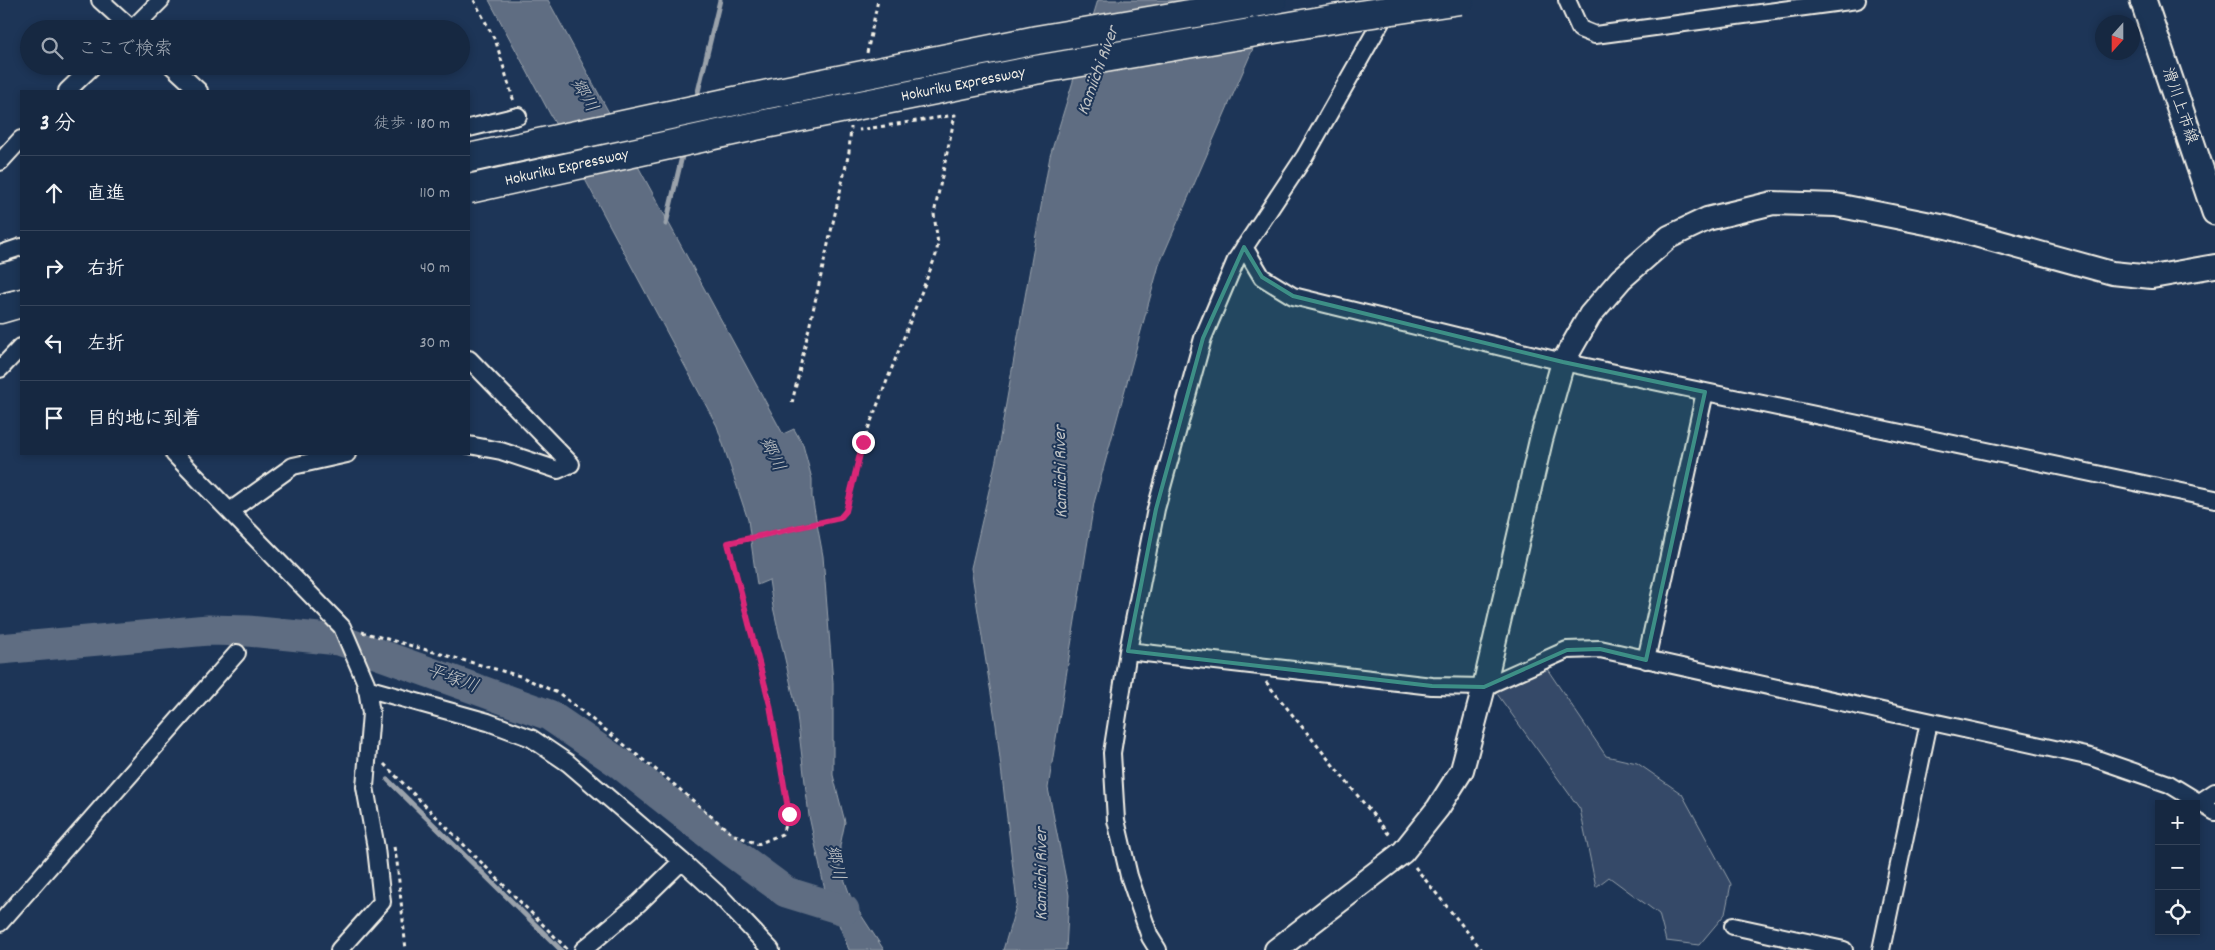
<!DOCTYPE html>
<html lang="ja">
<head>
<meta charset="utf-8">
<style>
	:root { --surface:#162841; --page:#23344c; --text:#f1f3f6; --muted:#9ea6b1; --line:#35445a }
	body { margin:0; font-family:Dekko,"Klee One",sans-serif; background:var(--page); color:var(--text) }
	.controls { position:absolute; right:15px; bottom:15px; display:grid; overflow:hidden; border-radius:0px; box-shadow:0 2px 8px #0003 }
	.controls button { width:45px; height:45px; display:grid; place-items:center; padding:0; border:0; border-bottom:1px solid var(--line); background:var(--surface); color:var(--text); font:25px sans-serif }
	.compass { position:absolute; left:2095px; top:15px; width:45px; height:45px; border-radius:50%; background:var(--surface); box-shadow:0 2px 8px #0003; rotate:201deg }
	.stop { position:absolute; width:15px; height:15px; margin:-11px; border:4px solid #db2777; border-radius:50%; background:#fff }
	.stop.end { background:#db2777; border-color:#fff; box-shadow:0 1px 5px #0008 }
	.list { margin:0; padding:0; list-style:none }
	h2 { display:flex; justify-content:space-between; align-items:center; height:65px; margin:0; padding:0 20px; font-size:21px }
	h2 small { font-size:16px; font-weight:400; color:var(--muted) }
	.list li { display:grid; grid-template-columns:32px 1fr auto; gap:15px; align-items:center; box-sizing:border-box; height:75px; padding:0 20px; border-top:1px solid var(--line) }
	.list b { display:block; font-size:19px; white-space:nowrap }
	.list em { font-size:16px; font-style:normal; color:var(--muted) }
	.icon { flex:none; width:28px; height:28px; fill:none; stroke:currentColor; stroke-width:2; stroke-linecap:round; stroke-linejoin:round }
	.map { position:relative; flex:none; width:2215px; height:950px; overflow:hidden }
	.search { position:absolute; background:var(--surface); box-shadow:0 2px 8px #0003; left:20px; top:20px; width:450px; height:55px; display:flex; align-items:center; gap:12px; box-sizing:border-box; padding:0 18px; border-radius:28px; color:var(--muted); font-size:19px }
	.panel { position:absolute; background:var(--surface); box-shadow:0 2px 8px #0003; left:20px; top:90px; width:450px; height:365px; border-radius:0px }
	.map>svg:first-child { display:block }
</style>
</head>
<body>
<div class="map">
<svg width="2215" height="950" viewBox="0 0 2215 950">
	<rect width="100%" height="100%" fill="#1d3557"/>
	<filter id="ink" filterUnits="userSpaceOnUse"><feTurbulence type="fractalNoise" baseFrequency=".02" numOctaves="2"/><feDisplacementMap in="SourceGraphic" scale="10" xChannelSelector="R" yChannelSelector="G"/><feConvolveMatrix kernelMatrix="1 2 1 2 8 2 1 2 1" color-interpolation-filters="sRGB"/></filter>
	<g filter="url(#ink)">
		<path fill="#354a67" stroke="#949ea8" d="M1539,657L1606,756L1637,763L1682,794L1731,884L1725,914L1699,945L1666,941L1659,914L1609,877L1596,887L1580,809L1495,691Z"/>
		<path fill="#5e6d82" stroke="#9aa2ab" d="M489,0H548L783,434L794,429L803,445L812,479V497L823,556L833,683V775L845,822L840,846V867L852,901L884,950H849L824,886L809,816L796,707L773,607L769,580L757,585L748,520L717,426Z
			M1098,0H1274L1159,265L1094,503L1048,788L1069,895L1066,950H1003L1017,903L996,725L971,568L996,460L1050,156Z"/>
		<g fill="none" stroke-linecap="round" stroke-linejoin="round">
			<path stroke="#9aa2ab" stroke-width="5" d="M696,100L720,0
				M666,224L683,152
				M388,780L561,950"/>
			<path stroke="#5e6d82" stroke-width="31" d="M0,649L208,630L248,631L339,640L549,715L622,765L732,852L786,892L844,910"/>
			<g stroke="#f4f1e8" stroke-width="20">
				<path id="street" d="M100,0L132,29L161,0
					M1567,0L1580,29L1595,35L1857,0
					M172,66L199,91
					M67,91L93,66
					M469,128L518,116
					M0,162L21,139
					M1244,247L1262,277L1293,296L1563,362L2215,499
					M0,254L21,247
					M469,359L571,464L558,470L501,451L469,445
					M0,369L21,347
					M174,454L342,627L366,683L371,713L365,787L376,848L382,902L339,950
					M230,511L293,466L347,454
					M1128,651L1432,686L1484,687L1567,650L1600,649L2091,757L2169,784L2215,812
					M1646,660L1705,392
					M366,688L488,722L531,738L568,763L682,861
					M2200,802L2215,792
					M0,923L237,653
					M1733,926L1844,950
					M583,950L639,903L682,861L721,897L771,950
					M1158,950L1150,937L1129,876L1116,820L1112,753L1128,651L1156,509L1203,338L1236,260L1305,156L1390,6
					M1881,950L1929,722"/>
			</g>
			<g stroke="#f4f1e8" stroke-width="26">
				<path id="secondary" d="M1276,950L1403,852L1438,808L1462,770L1484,687L1541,440L1563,362L1590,315L1621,279L1669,237L1707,219L1773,203L1836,205L1946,227L2112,273L2152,277L2215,266"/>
			</g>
			<g stroke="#f4f1e8" stroke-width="29">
				<path id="primary" d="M2143,0L2215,212"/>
			</g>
			<g stroke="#f4f1e8" stroke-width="31">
				<path id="highway" d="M0,309L21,303"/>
			</g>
			<path stroke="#f4f1e8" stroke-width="3" stroke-dasharray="4 4" stroke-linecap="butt" d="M474,0L496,42L514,102
				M867,53L878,0
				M792,403L849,152L851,127
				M362,632L520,676L560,694L670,781L732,834L758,844L782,834L789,813L770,705L728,543L840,518L846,511L863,442L936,255L938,244L934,214L955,115L859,130
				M1266,682L1391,837
				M384,764L568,950
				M394,847L397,862L406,950
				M1415,867L1482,950"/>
			<use href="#street" stroke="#1d3557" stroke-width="16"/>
			<use href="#secondary" stroke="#1d3557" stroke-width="22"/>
			<use href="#primary" stroke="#1d3557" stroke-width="25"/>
			<use href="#highway" stroke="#1d3557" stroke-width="28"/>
			<g stroke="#f4f1e8" stroke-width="31" stroke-linecap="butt">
				<g id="highway-bridge">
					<path d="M469,158L749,98L1037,40L1272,0"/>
					<path id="s1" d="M469,189L755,126L1035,70L1326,20L1460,0"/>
					<path d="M0,278L21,273"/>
				</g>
			</g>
			<use href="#highway-bridge" stroke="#1d3557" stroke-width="28"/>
		</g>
	</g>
	<g fill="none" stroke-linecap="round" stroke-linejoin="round" filter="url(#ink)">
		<path stroke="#db2777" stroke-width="6" d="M789,814L770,705L728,543L840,518L846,511L863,442"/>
	</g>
	<path fill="#3d8f86" fill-opacity="0.2" stroke="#3d8f86" stroke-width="4" stroke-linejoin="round" d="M1244,247L1262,277L1293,296L1563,362L1705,392L1646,660L1600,649L1567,650L1484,687L1432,686L1128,651L1156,509L1203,338Z"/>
	<g text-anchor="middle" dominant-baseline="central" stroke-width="4" stroke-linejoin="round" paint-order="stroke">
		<g font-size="16" fill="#f4f1e8" stroke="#1d3557">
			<text stroke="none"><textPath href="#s1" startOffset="505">Hokuriku Expressway</textPath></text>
			<text transform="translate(2179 106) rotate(71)">滑川上市線</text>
			<text stroke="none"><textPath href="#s1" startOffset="100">Hokuriku Expressway</textPath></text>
		</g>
		<g font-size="18" font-style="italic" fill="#c0c3c4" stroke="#1d3557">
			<text transform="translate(1099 71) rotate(-70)">Kamiichi River</text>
			<text transform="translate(583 96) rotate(60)">郷川</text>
			<text transform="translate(771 455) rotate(64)">郷川</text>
			<text transform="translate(1062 472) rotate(-91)">Kamiichi River</text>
			<text transform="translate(452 680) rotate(20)">平塚川</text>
			<text transform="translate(834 863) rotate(77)">郷川</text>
			<text transform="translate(1042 874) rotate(-90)">Kamiichi River</text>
		</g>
	</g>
</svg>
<div class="controls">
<button>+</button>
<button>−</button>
<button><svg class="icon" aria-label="locate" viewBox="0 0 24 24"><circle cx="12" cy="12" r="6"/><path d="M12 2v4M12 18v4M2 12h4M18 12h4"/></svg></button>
</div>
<svg class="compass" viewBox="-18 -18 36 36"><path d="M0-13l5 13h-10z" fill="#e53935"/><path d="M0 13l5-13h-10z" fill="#9ea6b1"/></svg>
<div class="stop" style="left:789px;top:814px"></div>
<div class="stop end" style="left:863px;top:442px"></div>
<div class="search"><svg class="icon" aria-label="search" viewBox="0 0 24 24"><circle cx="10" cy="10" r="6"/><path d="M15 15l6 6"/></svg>ここで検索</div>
<section class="panel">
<h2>3 分<small>徒歩 · 180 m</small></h2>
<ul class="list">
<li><svg class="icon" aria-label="ahead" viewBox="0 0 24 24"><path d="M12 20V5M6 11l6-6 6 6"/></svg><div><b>直進</b></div><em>110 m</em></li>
<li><svg class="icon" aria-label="right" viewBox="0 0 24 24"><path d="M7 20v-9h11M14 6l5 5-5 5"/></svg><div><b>右折</b></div><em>40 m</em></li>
<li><svg class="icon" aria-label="left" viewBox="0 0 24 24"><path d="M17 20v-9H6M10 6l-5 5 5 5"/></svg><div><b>左折</b></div><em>30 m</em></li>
<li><svg class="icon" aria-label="arrive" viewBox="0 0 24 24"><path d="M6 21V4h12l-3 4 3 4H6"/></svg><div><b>目的地に到着</b></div></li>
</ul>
</section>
</div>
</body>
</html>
